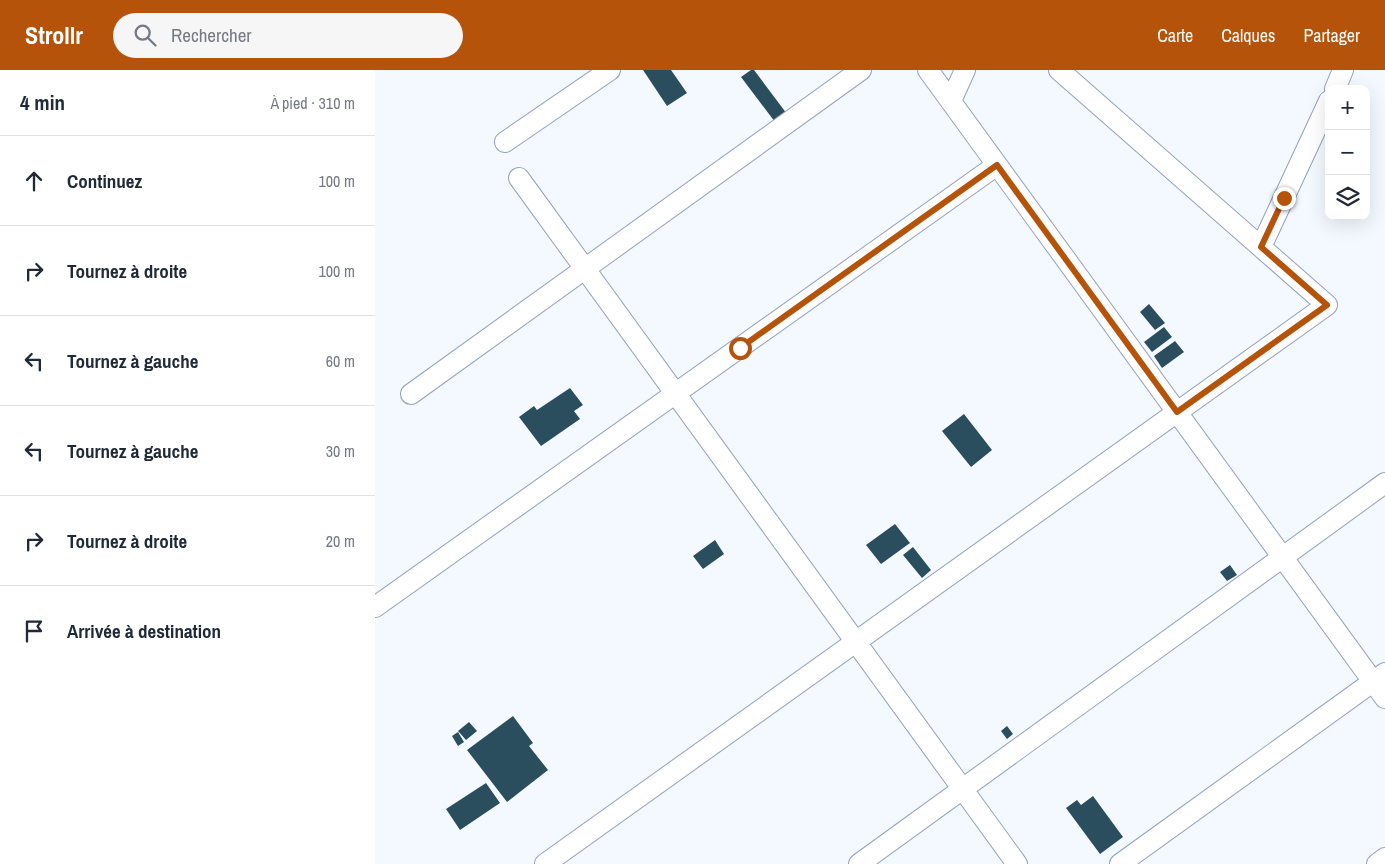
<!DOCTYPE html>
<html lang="fr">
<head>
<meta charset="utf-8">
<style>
	:root { --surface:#fff; --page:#f6f6f7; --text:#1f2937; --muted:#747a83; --line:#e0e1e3; --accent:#b45309 }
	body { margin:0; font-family:"Archivo Narrow",sans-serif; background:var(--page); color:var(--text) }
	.controls { position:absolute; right:15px; top:15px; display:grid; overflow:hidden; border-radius:10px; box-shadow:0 5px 20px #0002 }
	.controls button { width:45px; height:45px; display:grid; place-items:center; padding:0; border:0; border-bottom:1px solid var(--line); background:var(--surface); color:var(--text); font:25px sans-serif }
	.stop { position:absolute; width:15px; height:15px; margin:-11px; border:4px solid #b45309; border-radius:50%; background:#fff }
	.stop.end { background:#b45309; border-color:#fff; box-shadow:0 1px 5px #0008 }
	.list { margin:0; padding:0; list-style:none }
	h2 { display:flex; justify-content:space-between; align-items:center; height:65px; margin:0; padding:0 20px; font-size:21px }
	h2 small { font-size:16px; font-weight:400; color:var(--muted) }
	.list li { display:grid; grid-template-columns:32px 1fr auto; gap:15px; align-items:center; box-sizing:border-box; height:90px; padding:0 20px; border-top:1px solid var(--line) }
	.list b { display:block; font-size:19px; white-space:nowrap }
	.list em { font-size:16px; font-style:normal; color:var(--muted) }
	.icon { flex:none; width:28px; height:28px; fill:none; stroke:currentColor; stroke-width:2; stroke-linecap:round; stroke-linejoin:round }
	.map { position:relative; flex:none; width:1010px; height:794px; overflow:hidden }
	header { display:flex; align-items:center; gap:30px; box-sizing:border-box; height:70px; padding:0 25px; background:var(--accent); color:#fff }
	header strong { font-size:24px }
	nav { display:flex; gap:28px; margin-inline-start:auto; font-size:18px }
	.search { width:350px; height:45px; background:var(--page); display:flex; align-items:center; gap:12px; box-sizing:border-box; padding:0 18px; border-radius:28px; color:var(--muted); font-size:19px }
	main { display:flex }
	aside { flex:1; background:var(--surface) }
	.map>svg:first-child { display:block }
</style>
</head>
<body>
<header>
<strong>Strollr</strong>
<div class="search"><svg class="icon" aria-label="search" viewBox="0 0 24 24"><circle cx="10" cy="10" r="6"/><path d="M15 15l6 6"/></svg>Rechercher</div>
<nav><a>Carte</a><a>Calques</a><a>Partager</a></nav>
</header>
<main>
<aside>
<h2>4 min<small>À pied · 310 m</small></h2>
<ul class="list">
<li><svg class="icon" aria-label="ahead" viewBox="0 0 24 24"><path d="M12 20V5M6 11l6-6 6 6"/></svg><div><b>Continuez</b></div><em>100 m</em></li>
<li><svg class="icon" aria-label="right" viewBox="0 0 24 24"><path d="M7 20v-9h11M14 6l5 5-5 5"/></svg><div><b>Tournez à droite</b></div><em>100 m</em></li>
<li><svg class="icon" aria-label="left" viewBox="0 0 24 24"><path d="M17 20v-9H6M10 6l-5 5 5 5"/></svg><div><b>Tournez à gauche</b></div><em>60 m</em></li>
<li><svg class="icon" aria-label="left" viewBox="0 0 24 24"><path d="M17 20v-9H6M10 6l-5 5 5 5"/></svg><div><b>Tournez à gauche</b></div><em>30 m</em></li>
<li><svg class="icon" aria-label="right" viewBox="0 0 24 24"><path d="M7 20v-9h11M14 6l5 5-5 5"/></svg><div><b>Tournez à droite</b></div><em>20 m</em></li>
<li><svg class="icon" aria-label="arrive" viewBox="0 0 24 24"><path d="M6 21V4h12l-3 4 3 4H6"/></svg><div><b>Arrivée à destination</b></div></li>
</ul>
</aside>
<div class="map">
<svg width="1010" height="794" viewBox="0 0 1010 794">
	<rect width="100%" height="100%" fill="#f4f8ff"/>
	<path fill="#2b4e5f" d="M268,0H296L312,23L292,36Z
		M376,0H379L412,44L400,52L366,7Z
		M774,234L790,253L780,260L765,242Z
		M789,257L797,267L777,282L769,272Z
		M800,271L809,282L787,298L779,286Z
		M195,318L208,335L199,341L205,349L166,376L144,347L159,336L162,340Z
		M589,344L617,380L596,397L567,361Z
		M520,454L535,473L506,494L491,475Z
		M340,470L349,484L328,499L318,486Z
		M538,477L556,500L547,508L528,485Z
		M855,495L862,505L852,511L845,502Z
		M138,646L158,673L154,676L173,700L132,732L92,680Z
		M94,652L102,661L91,670L83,661Z
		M632,656L638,664L632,669L626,661Z
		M83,662L89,672L83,676L77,666Z
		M111,713L125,733L85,760L71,739Z
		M718,726L748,767L725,784L691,738L702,730L706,735Z"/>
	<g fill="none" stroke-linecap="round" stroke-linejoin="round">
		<g stroke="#93a1c1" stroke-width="22">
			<path id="minor" d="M553,0L1010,628
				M960,19L968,0
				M576,31L590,0
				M130,72L235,0
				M144,108L642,794
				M886,177L954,31
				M36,324L486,0
				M0,537L622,95
				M170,794L952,235L684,0
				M484,794L1010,413
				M745,794L1010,603
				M1002,794L1010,788"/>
		</g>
		<use href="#minor" stroke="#fff" stroke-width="20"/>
	</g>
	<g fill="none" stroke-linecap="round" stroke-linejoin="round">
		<path stroke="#b45309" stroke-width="6" d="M365,278L622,95L802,342L952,235L886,177L909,128"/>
	</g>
</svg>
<div class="controls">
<button>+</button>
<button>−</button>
<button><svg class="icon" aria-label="layers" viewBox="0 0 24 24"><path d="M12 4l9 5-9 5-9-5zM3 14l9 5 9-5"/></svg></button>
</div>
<div class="stop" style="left:365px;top:278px"></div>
<div class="stop end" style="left:909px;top:128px"></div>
</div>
</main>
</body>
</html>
